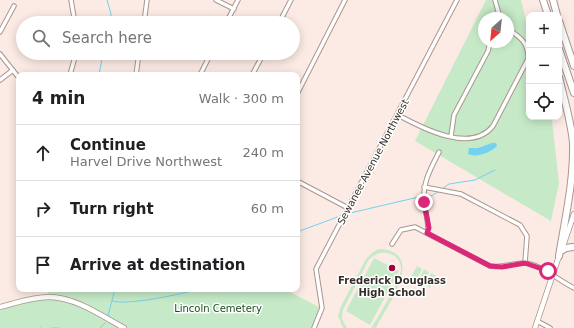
<!DOCTYPE html>
<html lang="en">
<head>
<meta charset="utf-8">
<style>
	:root { --surface:#fff; --page:#f2f2f2; --text:#202124; --muted:#757577; --line:#e0e0e0 }
	body { margin:0; font-family:"DejaVu Sans",sans-serif; background:var(--page); color:var(--text) }
	.controls { position:absolute; right:12px; top:12px; display:grid; overflow:hidden; border-radius:8px; box-shadow:0 2px 10px #0003 }
	.controls button { width:36px; height:36px; display:grid; place-items:center; padding:0; border:0; border-bottom:1px solid var(--line); background:var(--surface); color:var(--text); font:20px sans-serif }
	.compass { position:absolute; left:478px; top:12px; width:36px; height:36px; border-radius:50%; background:var(--surface); box-shadow:0 2px 10px #0003; rotate:207deg }
	.stop { position:absolute; width:12px; height:12px; margin:-9px; border:3px solid #db2777; border-radius:50%; background:#fff }
	.stop.end { background:#db2777; border-color:#fff; box-shadow:0 1px 4px #0008 }
	.list { margin:0; padding:0; list-style:none }
	h2 { display:flex; justify-content:space-between; align-items:center; height:52px; margin:0; padding:0 16px; font-size:17px }
	h2 small { font-size:13px; font-weight:400; color:var(--muted) }
	.list li { display:grid; grid-template-columns:26px 1fr auto; gap:12px; align-items:center; box-sizing:border-box; height:56px; padding:0 16px; border-top:1px solid var(--line) }
	.list b { display:block; font-size:15px; white-space:nowrap }
	.list p { margin:0; font-size:13px; white-space:nowrap; color:var(--muted) }
	.list em { font-size:13px; font-style:normal; color:var(--muted) }
	.icon { flex:none; width:22px; height:22px; fill:none; stroke:currentColor; stroke-width:2; stroke-linecap:round; stroke-linejoin:round }
	.map { position:relative; flex:none; width:574px; height:328px; overflow:hidden }
	.search { position:absolute; background:var(--surface); box-shadow:0 2px 10px #0003; left:16px; top:16px; width:284px; height:44px; display:flex; align-items:center; gap:10px; box-sizing:border-box; padding:0 14px; border-radius:22px; color:var(--muted); font-size:15px }
	.panel { position:absolute; background:var(--surface); box-shadow:0 2px 10px #0003; left:16px; top:72px; width:284px; height:220px; border-radius:8px }
	.map>svg:first-child { display:block }
</style>
</head>
<body>
<div class="map">
<svg width="574" height="328" viewBox="0 0 574 328">
	<rect width="100%" height="100%" fill="#fcebe4"/>
	<path fill="#c6eac7" fill-rule="evenodd" d="M486,0H521L529,33V117H551L552,120L559,183L551,221L415,141ZM484,18H508V42H484Z
		M379,249C385,249 391,250 396,254C416,269 384,311 376,328H371C377,320 400,279 401,270C401,251 378,247 368,261L343,310L342,319L347,328H343L338,316L341,306L366,259L373,252Z
		M374,258L399,271L370,325L346,311Z
		M417,266L422,269L416,280L411,277Z
		M424,269L429,272L423,284L418,281Z
		M431,273L436,276L430,288L425,285Z
		M50,289H284L323,309L313,328H0V309L47,294Z"/>
	<path fill="#74d1ef" d="M492,143H496L497,146C490,153 476,158 468,154L469,148H478Z"/>
	<g fill="none" stroke-linecap="round" stroke-linejoin="round">
		<path stroke="#74d1ef" stroke-width="1" d="M107,0L111,14L110,23
			M99,75L103,53
			M442,189L449,184L475,180L495,170
			M426,196H431L440,191
			M346,214L423,196
			M297,232L343,215
			M112,301C125,306 183,294 199,289
			M108,316L115,289
			M40,328H41
			M52,328H59
			M100,328L105,323"/>
		<g stroke="#a9968e" stroke-width="5.5">
			<path id="street" d="M71,0L75,23
				M216,0L234,9
				M495,0L500,18
				M144,23L147,0
				M226,23L238,0
				M279,23L291,0
				M0,32L14,6
				M0,54L19,78
				M70,75L76,53
				M136,75L139,53
				M200,75L211,53
				M252,75L264,53
				M0,80L13,70
				M297,94L345,0
				M398,115C422,128 471,154 493,126L528,59C529,43 520,37 508,29
				M451,136L454,115L488,51L490,42
				M297,181L348,208
				M424,187L461,194L520,225L527,236L525,263
				M427,233C430,224 425,213 424,202C422,183 431,168 439,152
				M392,244L401,230L415,227L490,266C503,268 513,263 524,263C541,264 559,281 574,288
				M537,321L550,328
				M314,328L322,308L316,269L457,0"/>
		</g>
		<g stroke="#a9968e" stroke-width="6">
			<path id="secondary" d="M563,246L574,214
				M0,307C16,303 32,297 49,297C75,297 102,316 124,328
				M535,328L560,253"/>
		</g>
		<g stroke="#a9968e" stroke-width="8">
			<path id="highway" d="M543,0L548,15
				M553,0L557,15
				M559,21L574,66
				M559,49L574,93
				M561,251L566,248L573,247
				M559,256C565,219 574,181 573,143C571,121 564,99 559,77"/>
		</g>
		<use href="#street" stroke="#fff" stroke-width="3.5"/>
		<use href="#secondary" stroke="#fff" stroke-width="4.5"/>
		<use href="#highway" stroke="#fff" stroke-width="6"/>
	</g>
	<g fill="none" stroke-linecap="round" stroke-linejoin="round">
		<path stroke="#db2777" stroke-width="5" d="M424,202L429,228L427,233L490,266L502,267L525,263L548,271"/>
	</g>
	<circle fill="#a20438" stroke="#fff" stroke-width="1.5" cx="392" cy="268" r="4"/>
	<g text-anchor="middle" dominant-baseline="central" stroke-width="3" stroke-linejoin="round" paint-order="stroke">
		<g font-size="10" fill="#352d29" stroke="#fff">
			<text transform="translate(373 162) rotate(-62)">Sewanee Avenue Northwest</text>
		</g>
		<g font-size="10" font-weight="bold" fill="#352d29" stroke="#fff">
			<text x="392" y="280">Frederick Douglass<tspan x="392" dy="12">High School</tspan></text>
		</g>
		<g font-size="10" fill="#13501c" stroke="#fff">
			<text x="218" y="308">Lincoln Cemetery</text>
		</g>
	</g>
</svg>
<div class="controls">
<button>+</button>
<button>−</button>
<button><svg class="icon" aria-label="locate" viewBox="0 0 24 24"><circle cx="12" cy="12" r="6"/><path d="M12 2v4M12 18v4M2 12h4M18 12h4"/></svg></button>
</div>
<svg class="compass" viewBox="-18 -18 36 36"><path d="M0-13l5 13h-10z" fill="#e53935"/><path d="M0 13l5-13h-10z" fill="#757577"/></svg>
<div class="stop" style="left:548px;top:271px"></div>
<div class="stop end" style="left:424px;top:202px"></div>
<div class="search"><svg class="icon" aria-label="search" viewBox="0 0 24 24"><circle cx="10" cy="10" r="6"/><path d="M15 15l6 6"/></svg>Search here</div>
<section class="panel">
<h2>4 min<small>Walk · 300 m</small></h2>
<ul class="list">
<li><svg class="icon" aria-label="ahead" viewBox="0 0 24 24"><path d="M12 20V5M6 11l6-6 6 6"/></svg><div><b>Continue</b><p>Harvel Drive Northwest</p></div><em>240 m</em></li>
<li><svg class="icon" aria-label="right" viewBox="0 0 24 24"><path d="M7 20v-9h11M14 6l5 5-5 5"/></svg><div><b>Turn right</b></div><em>60 m</em></li>
<li><svg class="icon" aria-label="arrive" viewBox="0 0 24 24"><path d="M6 21V4h12l-3 4 3 4H6"/></svg><div><b>Arrive at destination</b></div></li>
</ul>
</section>
</div>
</body>
</html>
